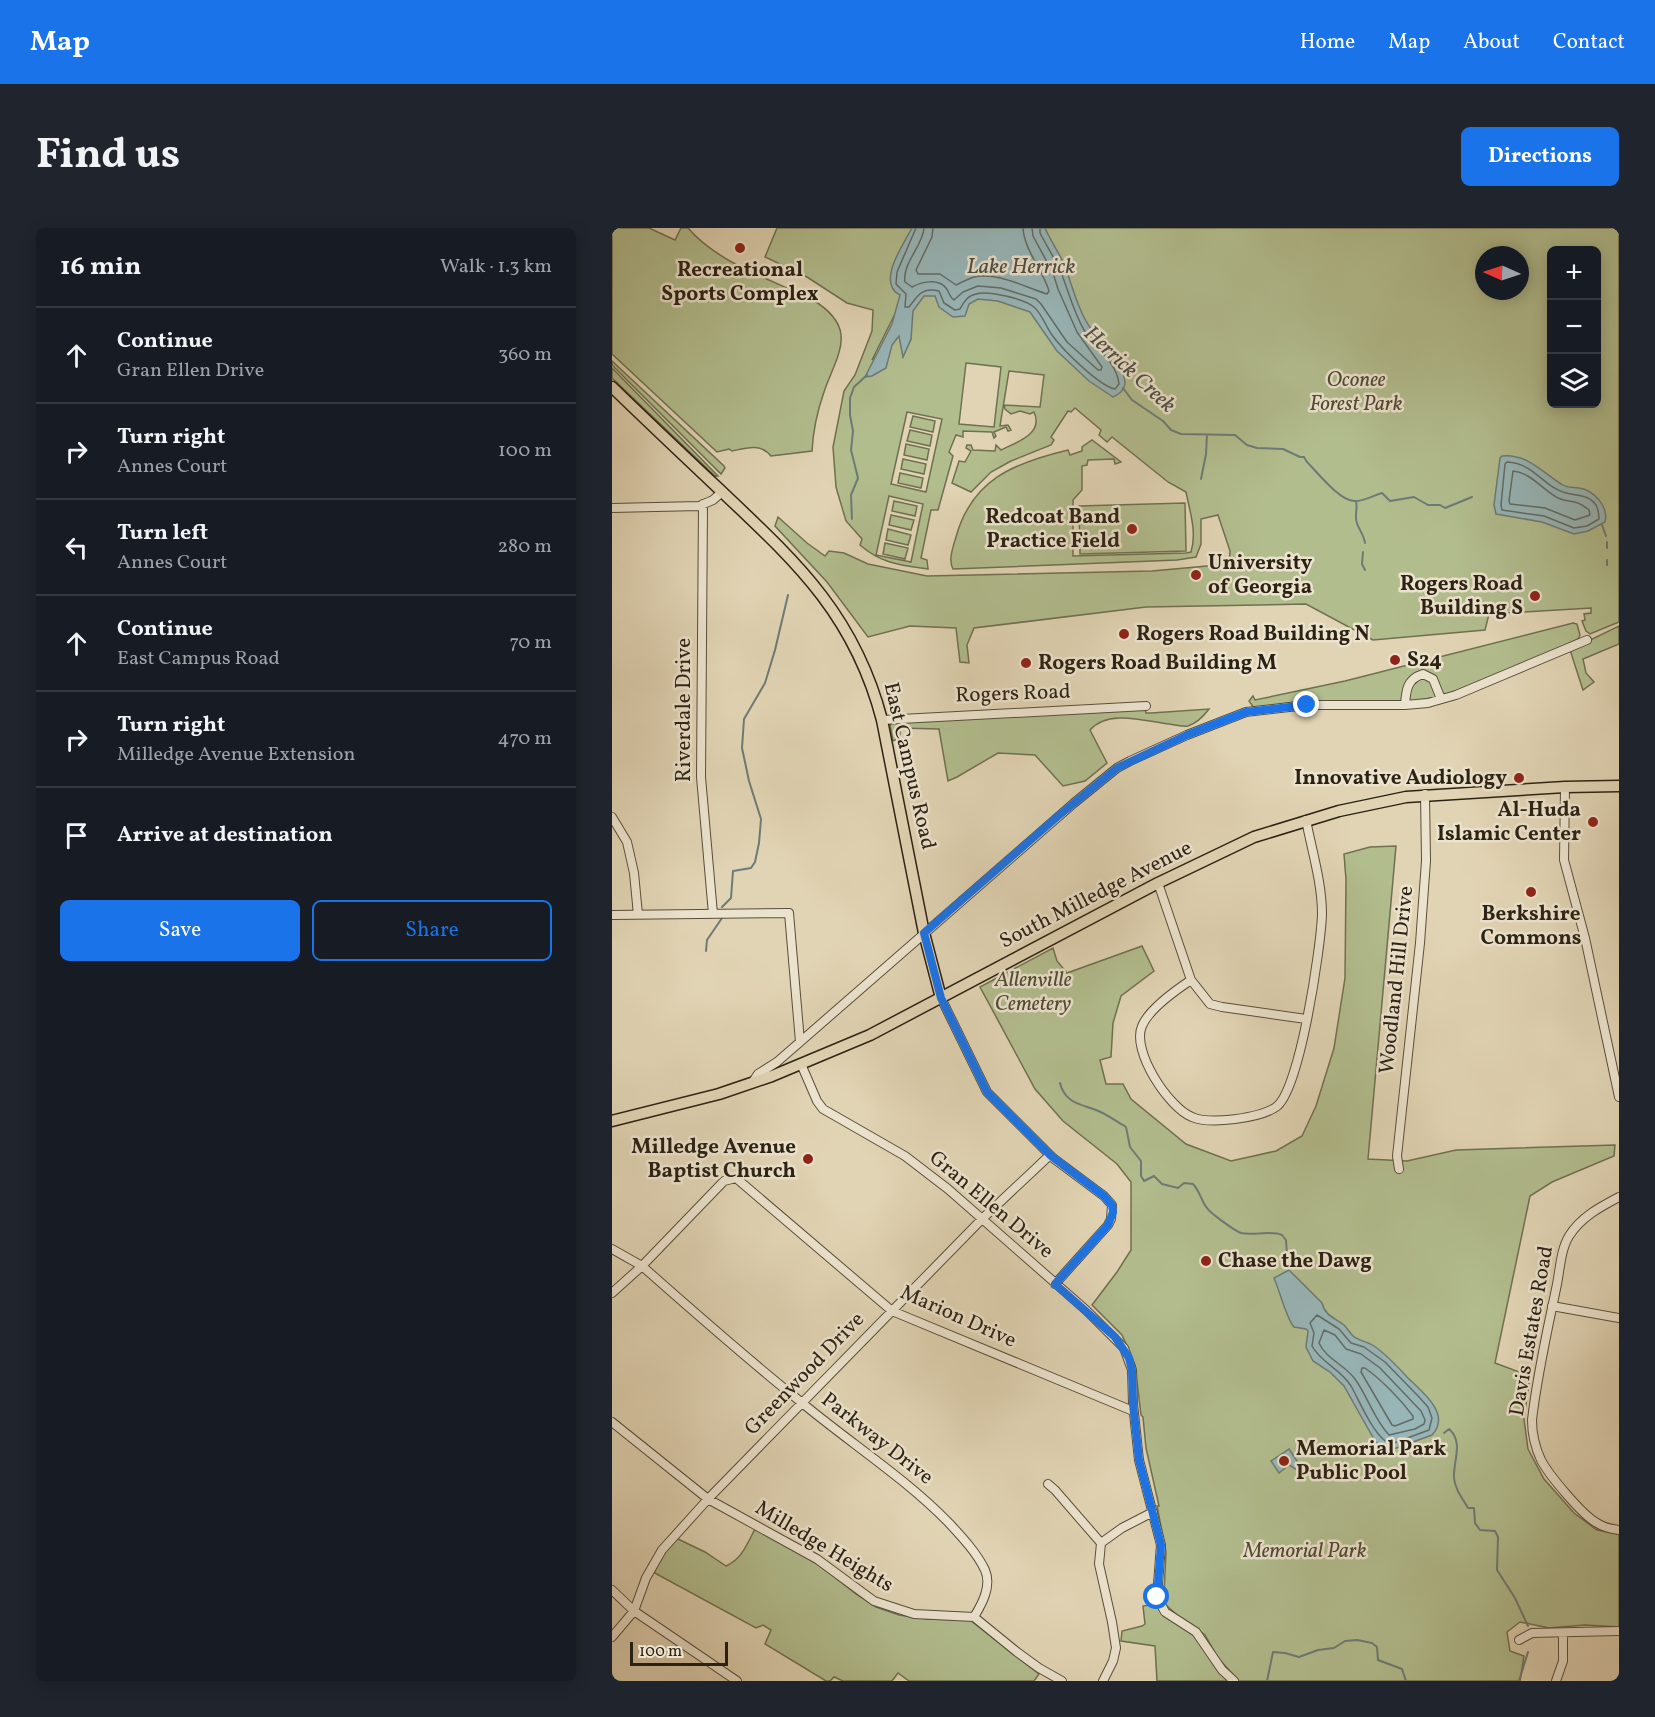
<!DOCTYPE html>
<html lang="en">
<head>
<meta charset="utf-8">
<style>
	:root { --surface:#171b24; --page:#20242c; --text:#f1f3f6; --muted:#9ea1a6; --line:#363941; --accent:#1a73e8 }
	body { margin:0; font-family:Vollkorn,serif; background:var(--page); color:var(--text) }
	.controls { position:absolute; right:18px; top:18px; display:grid; overflow:hidden; border-radius:9px; box-shadow:0 3px 15px #0003 }
	.controls button { width:54px; height:54px; display:grid; place-items:center; padding:0; border:0; border-bottom:2px solid var(--line); background:var(--surface); color:var(--text); font:30px sans-serif }
	.compass { position:absolute; left:863px; top:18px; width:54px; height:54px; border-radius:50%; background:var(--surface); box-shadow:0 3px 15px #0003; rotate:273deg }
	.scale { position:absolute; left:18px; bottom:15px; width:98px; box-sizing:border-box; padding-left:6px; border:3px solid #2c2214; border-top:0; font-size:16px; line-height:21px; white-space:nowrap; color:#2c2214; -webkit-text-stroke:4px #ece3ce; paint-order:stroke }
	.stop { position:absolute; width:18px; height:18px; margin:-14px; border:4px solid #1a73e8; border-radius:50%; background:#fff }
	.stop.end { background:#1a73e8; border-color:#fff; box-shadow:0 2px 6px #0008 }
	.list { margin:0; padding:0; list-style:none }
	h2 { display:flex; justify-content:space-between; align-items:center; height:78px; margin:0; padding:0 24px; font-size:26px }
	h2 small { font-size:20px; font-weight:400; color:var(--muted) }
	.list li { display:grid; grid-template-columns:39px 1fr auto; gap:18px; align-items:center; box-sizing:border-box; height:96px; padding:0 24px; border-top:2px solid var(--line) }
	.list b { display:block; font-size:22px; white-space:nowrap }
	.list p { margin:0; font-size:20px; white-space:nowrap; color:var(--muted) }
	.list em { font-size:20px; font-style:normal; color:var(--muted) }
	.actions { display:flex; gap:12px; padding:18px 24px }
	.actions a { flex:1; padding:14px 0; border:2px solid var(--accent); border-radius:9px; text-align:center; font-size:21px; color:var(--accent) }
	.actions .main { background:var(--accent); color:#fff }
	.icon { flex:none; width:33px; height:33px; fill:none; stroke:currentColor; stroke-width:2; stroke-linecap:round; stroke-linejoin:round }
	.map { position:relative; flex:none; width:1007px; height:1453px; overflow:hidden; border-radius:9px }
	header { display:flex; align-items:center; gap:36px; box-sizing:border-box; height:84px; padding:0 30px; background:var(--accent); color:#fff }
	header strong { font-size:28px }
	nav { display:flex; gap:33px; margin-inline-start:auto; font-size:21px }
	.intro { display:flex; align-items:center; justify-content:space-between; box-sizing:border-box; height:144px; padding:0 36px }
	h1 { margin:0; font-size:42px }
	.button { padding:15px 27px; border-radius:9px; background:var(--accent); color:#fff; font-size:21px; font-weight:700 }
	main { display:flex; gap:36px; padding:0 36px }
	aside { flex:1; background:var(--surface); border-radius:9px; box-shadow:0 3px 15px #0003 }
	.map>svg:first-child { display:block }
</style>
</head>
<body>
<header>
<strong>Map</strong>
<nav><a>Home</a><a>Map</a><a>About</a><a>Contact</a></nav>
</header>
<div class="intro"><h1>Find us</h1><a class="button">Directions</a></div>
<main>
<aside>
<h2>16 min<small>Walk · 1.3 km</small></h2>
<ul class="list">
<li><svg class="icon" aria-label="ahead" viewBox="0 0 24 24"><path d="M12 20V5M6 11l6-6 6 6"/></svg><div><b>Continue</b><p>Gran Ellen Drive</p></div><em>360 m</em></li>
<li><svg class="icon" aria-label="right" viewBox="0 0 24 24"><path d="M7 20v-9h11M14 6l5 5-5 5"/></svg><div><b>Turn right</b><p>Annes Court</p></div><em>100 m</em></li>
<li><svg class="icon" aria-label="left" viewBox="0 0 24 24"><path d="M17 20v-9H6M10 6l-5 5 5 5"/></svg><div><b>Turn left</b><p>Annes Court</p></div><em>280 m</em></li>
<li><svg class="icon" aria-label="ahead" viewBox="0 0 24 24"><path d="M12 20V5M6 11l6-6 6 6"/></svg><div><b>Continue</b><p>East Campus Road</p></div><em>70 m</em></li>
<li><svg class="icon" aria-label="right" viewBox="0 0 24 24"><path d="M7 20v-9h11M14 6l5 5-5 5"/></svg><div><b>Turn right</b><p>Milledge Avenue Extension</p></div><em>470 m</em></li>
<li><svg class="icon" aria-label="arrive" viewBox="0 0 24 24"><path d="M6 21V4h12l-3 4 3 4H6"/></svg><div><b>Arrive at destination</b></div></li>
</ul>
<div class="actions"><a class="main">Save</a><a>Share</a></div>
</aside>
<div class="map">
<svg width="1007" height="1453" viewBox="0 0 1007 1453">
	<rect width="100%" height="100%" fill="#e1d4b4"/>
	<filter id="stains"><feTurbulence type="fractalNoise" baseFrequency=".00333" numOctaves="4"/><feColorMatrix values="0 0 0 0 .2 0 0 0 0 .09 0 0 0 0 .02 0 0 0 .5 -.17"/></filter>
	<radialGradient id="worn" r=".72"><stop offset=".6" stop-color="#630" stop-opacity="0"/><stop offset="1" stop-color="#630" stop-opacity=".3"/></radialGradient>
	<path fill="#b2bd8e" stroke="#6f7051" stroke-width="1.5" fill-rule="evenodd" d="M0,0H37L63,12L69,0H76C107,36 159,51 201,72C248,101 225,126 212,164C205,184 201,203 200,223L159,228C149,215 134,220 120,223L117,221L105,224L0,126Z
		M165,0H1007V394L978,406L974,403L970,393L973,392L972,386L979,385V380L877,386L873,402L761,412L694,376L534,379L362,400L355,417L357,435L348,434L344,400L298,398L256,409L215,354L163,298L166,289L195,315L213,328L217,323L232,325L256,336L315,348L540,343L617,336L618,323L606,287L589,291V316L584,329L565,332L341,341C336,332 341,319 344,309C360,251 402,235 456,222L458,227L470,223V219L480,212L509,234L503,236L502,231L476,232L475,237L470,238V262L461,272V328L574,325L579,324C585,304 578,284 574,264L556,254L500,209L495,214L487,207L489,202L463,180L459,184L456,183L439,209L442,212L439,217L399,233L379,244L359,264L340,255L347,233L353,234L359,223L354,220L355,217H359L361,222L383,223L384,217L389,222C405,214 432,206 422,184L418,186L408,183L399,186L393,181L392,177L428,179L432,147L397,143L388,198L396,197L399,202L396,203L394,199L382,204L384,208L382,210L380,204L351,203V209L344,207L337,224L341,228L326,282H319L309,330L315,332L316,341C288,337 270,336 248,317L250,311L234,293L224,259L221,219L232,163L243,147L260,103L261,82L235,75L195,49L153,29ZM939,22H984V176H939ZM872,27H908V63H872ZM282,88L299,111L291,128L288,108L260,132ZM354,135L389,139L382,199L347,196ZM295,184L330,191L314,264L279,256ZM277,268L311,276L299,334L264,327Z
		M0,133L112,238L113,240L109,246L0,137Z
		M0,140L106,248H103L0,150Z
		M301,188L323,193L321,204L298,199Z
		M298,202L320,207L318,218L295,213Z
		M294,216L317,221L315,232L292,227Z
		M291,231L314,236L312,246L289,241Z
		M288,245L311,250L309,260L286,255Z
		M282,273L305,278L303,288L280,283Z
		M573,275L574,323L468,326L467,278Z
		M279,287L302,292L299,302L277,297Z
		M276,301L299,307L296,317L274,312Z
		M273,315L296,320L293,331L271,326Z
		M961,395L965,396L968,407L966,411L928,429L836,466L820,470L795,474L691,473L642,480L637,473L641,468L643,472L733,453Z
		M1007,398V416L971,431L974,445L982,454L971,462L958,422Z
		M533,481L534,485H539L597,481C591,489 585,495 576,498C570,499 563,497 557,496C533,493 496,481 478,502L495,535L473,553L451,558L423,527L386,525L345,549L336,553L327,501L288,500V510L281,513L278,497L280,494Z
		M784,618L756,931L795,933L844,922L1003,917L1002,928L940,954L918,968L883,1135L918,1148L912,1191L916,1221L932,1251L962,1285L985,1302L1007,1306V1399L973,1397L937,1400L908,1394L895,1404L898,1423L912,1428L908,1453H627L606,1430L593,1407L580,1397L565,1387L553,1376L552,1366L554,1324L545,1278H547L534,1220L531,1189L529,1187L523,1137L510,1107L480,1077L505,1044L519,1022V954L505,936L451,893L423,861L368,759L441,720L445,733L455,745L530,718L542,743L509,768L501,795L499,829L488,832L494,856H511L519,871L574,916L619,933L664,923L690,908L704,878L722,820L733,750L734,652L732,626L758,619Z
		M143,1301L175,1316L210,1339L244,1366L264,1379L287,1387L315,1391L358,1392L427,1446L422,1453H297L286,1445L280,1453H231L222,1449L218,1453H214L153,1416L159,1402L151,1397L144,1400L39,1343L64,1310L93,1324L114,1338C130,1331 135,1316 143,1301Z
		M543,1376L548,1383L577,1401L619,1453H545L543,1418L509,1413L510,1403L530,1398L533,1396L531,1378Z"/>
	<path fill="#98b6b8" stroke="#6d7b76" stroke-width="1.5" d="M300,0H433C439,14 449,27 454,41C461,61 467,84 479,101C488,113 514,141 513,156C512,163 507,166 501,169L477,153L445,123L418,84L386,73L366,71L357,76L353,88L341,89L327,79L323,68H312L301,83L299,111L291,129L287,108L280,117L274,140L260,148L253,149L280,96L288,67C264,55 291,17 300,0Z
		M890,228C914,225 930,244 949,256C955,260 960,259 967,260C982,262 997,279 993,294L976,303L962,306L930,294L884,286L882,277L888,230Z
		M677,1042L710,1075C713,1088 723,1090 732,1097C736,1101 738,1105 741,1108C745,1112 756,1114 762,1118C775,1127 785,1138 796,1150C809,1163 840,1186 820,1207L779,1222L770,1219L763,1213L732,1158L718,1144L701,1133L694,1119L696,1103L694,1101L682,1099C675,1092 667,1061 662,1050Z
		M677,1221L689,1239L685,1242L677,1237L667,1245L659,1233Z"/>
	<g fill="none" stroke-linecap="round" stroke-linejoin="round">
		<path stroke="#626c66" stroke-width="1.5" d="M304,0L285,44L284,56L294,66L293,79H297C306,67 310,59 327,63L332,75L343,82L348,81C352,74 355,68 364,66C375,62 413,71 422,79C430,86 434,99 440,107C450,121 487,158 503,161L507,156C505,135 483,118 472,102C461,83 456,61 448,42C442,29 434,17 428,5V0
			M312,0C311,18 290,35 293,54L300,59C309,54 326,50 334,60C338,65 337,69 342,72L351,64L366,58L389,60L424,71L429,76L455,114L486,142H489L490,139L465,104L446,61L441,45L421,8L420,0
			M321,0L320,9L304,42L306,46H328L344,57C350,54 356,51 362,49C387,44 412,59 435,66L437,63C431,42 412,22 411,0
			M895,234C922,235 931,259 954,265C965,268 976,266 984,277C986,281 987,287 987,291L975,298L962,300L932,288L890,282L889,277L893,236Z
			M901,243C918,244 931,262 946,270C959,276 963,270 977,282L978,287L963,292L933,280L898,276L897,273Z
			M705,1087L727,1101L739,1115L752,1119L773,1134L807,1169L816,1179L820,1190L817,1202L779,1216C764,1213 747,1172 739,1158C728,1140 710,1136 700,1118L702,1105L698,1095Z
			M712,1102L723,1107L734,1121L749,1126L768,1140L809,1183L813,1192L812,1196L803,1201L777,1207C762,1191 756,1169 743,1151C733,1137 714,1131 707,1115Z
			M750,1140H753C770,1152 789,1172 801,1188V1191L783,1198L780,1197L749,1144Z"/>
		<path stroke="#6d7b76" stroke-width="2" d="M511,160L520,172L551,193L559,202L569,206L623,207L635,217L645,220L671,221L688,229H692L695,234C706,245 727,272 742,273C751,274 762,267 770,265L778,273L802,269L816,277H828L833,280L860,269
			M589,251L594,226L595,207
			M744,273C746,281 742,288 745,295C747,302 752,307 753,315
			M240,291L239,267L246,250L239,222L241,203L238,187V170L242,159L255,147
			M990,297L994,308
			M995,314V320
			M751,324L750,336L753,342
			M995,337V332
			M110,679L119,670L121,643L139,640L143,634L147,615L149,591L137,553L130,520L132,491L153,455L163,422L176,367
			M94,723L95,712L110,690
			M448,855C453,875 468,876 484,882C495,886 505,894 514,899L518,919L529,933V948L532,953L542,948L550,956L566,960L572,955L581,956C588,963 589,973 595,980C598,985 623,1003 629,1005C642,1008 657,1002 670,1007L674,1012L675,1028
			M832,1205L837,1201C852,1214 841,1233 842,1250C843,1261 850,1270 856,1280H862L863,1295L868,1302L883,1303L886,1309L885,1342L903,1370L916,1398
			M655,1453L661,1424L673,1425L687,1429L706,1422L722,1420L733,1413L745,1412L760,1415L765,1419L766,1432L790,1441L794,1453
			M907,1453L916,1424"/>
		<g stroke="#594e3c" stroke-width="10">
			<path id="minor" d="M91,276L89,549L101,686
				M0,280L87,278L101,272L110,264
				M793,477C794,462 795,451 811,446L821,451L829,471
				M270,492L534,478
				M953,559L952,632L973,710L1007,869
				M0,589L15,614L22,645L26,687
				M546,655L579,752L598,776L610,779L694,791
				M0,687L177,685L188,814
				M579,752C564,762 537,781 530,798C519,823 557,880 580,889C598,897 648,890 664,879C688,863 709,718 710,686C710,655 700,623 694,592
				M329,770L375,864L441,930L492,968L500,977L499,991L496,997L443,1056
				M189,836L205,873L211,881L293,928L336,961L474,1082L512,1120L520,1142L521,1176L527,1232L549,1317L545,1369L553,1384L584,1404L610,1442L622,1453
				M140,855L146,846L165,834L188,814L462,575L505,540L518,533L575,507L634,484L695,477H793L816,475L844,467L975,412
				M787,941L785,928L808,715L814,633L813,566
				M1007,969C988,979 969,989 957,1008C948,1023 948,1044 944,1061C935,1104 925,1148 920,1192C920,1206 923,1219 929,1232C937,1247 970,1287 985,1295C991,1299 999,1301 1007,1302
				M0,1021L30,1038C82,1084 134,1130 189,1174C238,1215 292,1249 337,1295C350,1309 365,1325 373,1342C380,1358 370,1376 362,1389
				M0,1065L30,1038L112,953L124,950L280,1083L521,1183
				M940,1078L1007,1090
				M0,1194L96,1271L205,1331L262,1373L302,1386L362,1389L405,1424L427,1440L450,1453
				M436,1256L443,1262L489,1315
				M0,1362L22,1383L125,1453
				M0,1409L22,1383L34,1350L50,1322L96,1271L370,991L438,927
				M907,1412L920,1405L1007,1403
				M491,1453L501,1433L504,1420L500,1394L487,1336L489,1315L510,1300L541,1284
				M944,1453L951,1433V1405"/>
		</g>
		<g stroke="#2c2214" stroke-width="13">
			<path id="major" d="M0,159C35,193 71,227 106,260C183,333 242,385 270,492L312,705L329,770
				M0,893L107,866L160,848L258,807L546,655L642,609L727,583L794,569L953,559L1007,558"/>
		</g>
		<use href="#minor" stroke="#ece3ce" stroke-width="8"/>
		<use href="#major" stroke="#e1d4b4" stroke-width="10"/>
	</g>
	<g fill="none" stroke-linecap="round" stroke-linejoin="round">
		<path stroke="#1a73e8" stroke-width="8" d="M545,1369L549,1317L527,1232L521,1176L520,1142L517,1130L503,1109L443,1056L496,997L501,984L500,977L492,968L438,927L375,864L329,770L312,705L445,589L505,540L575,507L634,484L695,477"/>
	</g>
	<g fill="#8f2418" stroke="#ece3ce" stroke-width="2">
		<circle cx="128" cy="20" r="6"/>
		<circle cx="520" cy="301" r="6"/>
		<circle cx="584" cy="347" r="6"/>
		<circle cx="923" cy="368" r="6"/>
		<circle cx="512" cy="406" r="6"/>
		<circle cx="783" cy="432" r="6"/>
		<circle cx="414" cy="435" r="6"/>
		<circle cx="907" cy="550" r="6"/>
		<circle cx="981" cy="594" r="6"/>
		<circle cx="919" cy="664" r="6"/>
		<circle cx="196" cy="931" r="6"/>
		<circle cx="594" cy="1033" r="6"/>
		<circle cx="672" cy="1233" r="6"/>
	</g>
	<g text-anchor="middle" dominant-baseline="central" stroke-width="5" stroke-linejoin="round" paint-order="stroke">
		<g font-size="21" font-weight="bold" fill="#2c2214" stroke="#ece3ce" text-anchor="start">
			<text x="128" y="42" text-anchor="middle">Recreational<tspan x="128" dy="24">Sports Complex</tspan></text>
			<text x="508" y="289" text-anchor="end">Redcoat Band<tspan x="508" dy="24">Practice Field</tspan></text>
			<text x="596" y="335">University<tspan x="596" dy="24">of Georgia</tspan></text>
			<text x="911" y="356" text-anchor="end">Rogers Road<tspan x="911" dy="24">Building S</tspan></text>
			<text x="524" y="406">Rogers Road Building N</text>
			<text x="795" y="432">S24</text>
			<text x="426" y="435">Rogers Road Building M</text>
			<text x="895" y="550" text-anchor="end">Innovative Audiology</text>
			<text x="969" y="582" text-anchor="end">Al-Huda<tspan x="969" dy="24">Islamic Center</tspan></text>
			<text x="919" y="686" text-anchor="middle">Berkshire<tspan x="919" dy="24">Commons</tspan></text>
			<text x="184" y="919" text-anchor="end">Milledge Avenue<tspan x="184" dy="24">Baptist Church</tspan></text>
			<text x="606" y="1033">Chase the Dawg</text>
			<text x="684" y="1221">Memorial Park<tspan x="684" dy="24">Public Pool</tspan></text>
		</g>
		<g font-size="21" font-style="italic" fill="#4e4932" stroke="#ece3ce">
			<text x="744" y="152">Oconee<tspan x="744" dy="24">Forest Park</tspan></text>
			<text x="421" y="752">Allenville<tspan x="421" dy="24">Cemetery</tspan></text>
			<text x="693" y="1323">Memorial Park</text>
		</g>
		<g font-size="21" fill="#2c2214" stroke="#ece3ce">
			<text transform="translate(401 466) rotate(-2)">Rogers Road</text>
			<text transform="translate(72 482) rotate(-90)">Riverdale Drive</text>
			<text transform="translate(297 538) rotate(77)">East Campus Road</text>
			<text transform="translate(484 667) rotate(-27)">South Milledge Avenue</text>
			<text transform="translate(785 752) rotate(-84)">Woodland Hill Drive</text>
			<text transform="translate(379 977) rotate(40)">Gran Ellen Drive</text>
			<text transform="translate(346 1089) rotate(24)">Marion Drive</text>
			<text transform="translate(920 1103) rotate(-80)">Davis Estates Road</text>
			<text transform="translate(193 1146) rotate(-46)">Greenwood Drive</text>
			<text transform="translate(265 1211) rotate(38)">Parkway Drive</text>
			<text transform="translate(212 1319) rotate(31)">Milledge Heights</text>
		</g>
		<g font-size="22" font-style="italic" fill="#4c4e45" stroke="#ece3ce">
			<text x="409" y="39">Lake Herrick</text>
			<text transform="translate(517 142) rotate(43)">Herrick Creek</text>
		</g>
	</g>
	<rect width="100%" height="100%" filter="url(#stains)"/>
	<rect width="100%" height="100%" fill="url(#worn)"/>
</svg>
<div class="controls">
<button>+</button>
<button>−</button>
<button><svg class="icon" aria-label="layers" viewBox="0 0 24 24"><path d="M12 4l9 5-9 5-9-5zM3 14l9 5 9-5"/></svg></button>
</div>
<svg class="compass" viewBox="-18 -18 36 36"><path d="M0-13l5 13h-10z" fill="#e53935"/><path d="M0 13l5-13h-10z" fill="#9ea1a6"/></svg>
<div class="scale">100 m</div>
<div class="stop" style="left:545px;top:1369px"></div>
<div class="stop end" style="left:695px;top:477px"></div>
</div>
</main>
</body>
</html>
